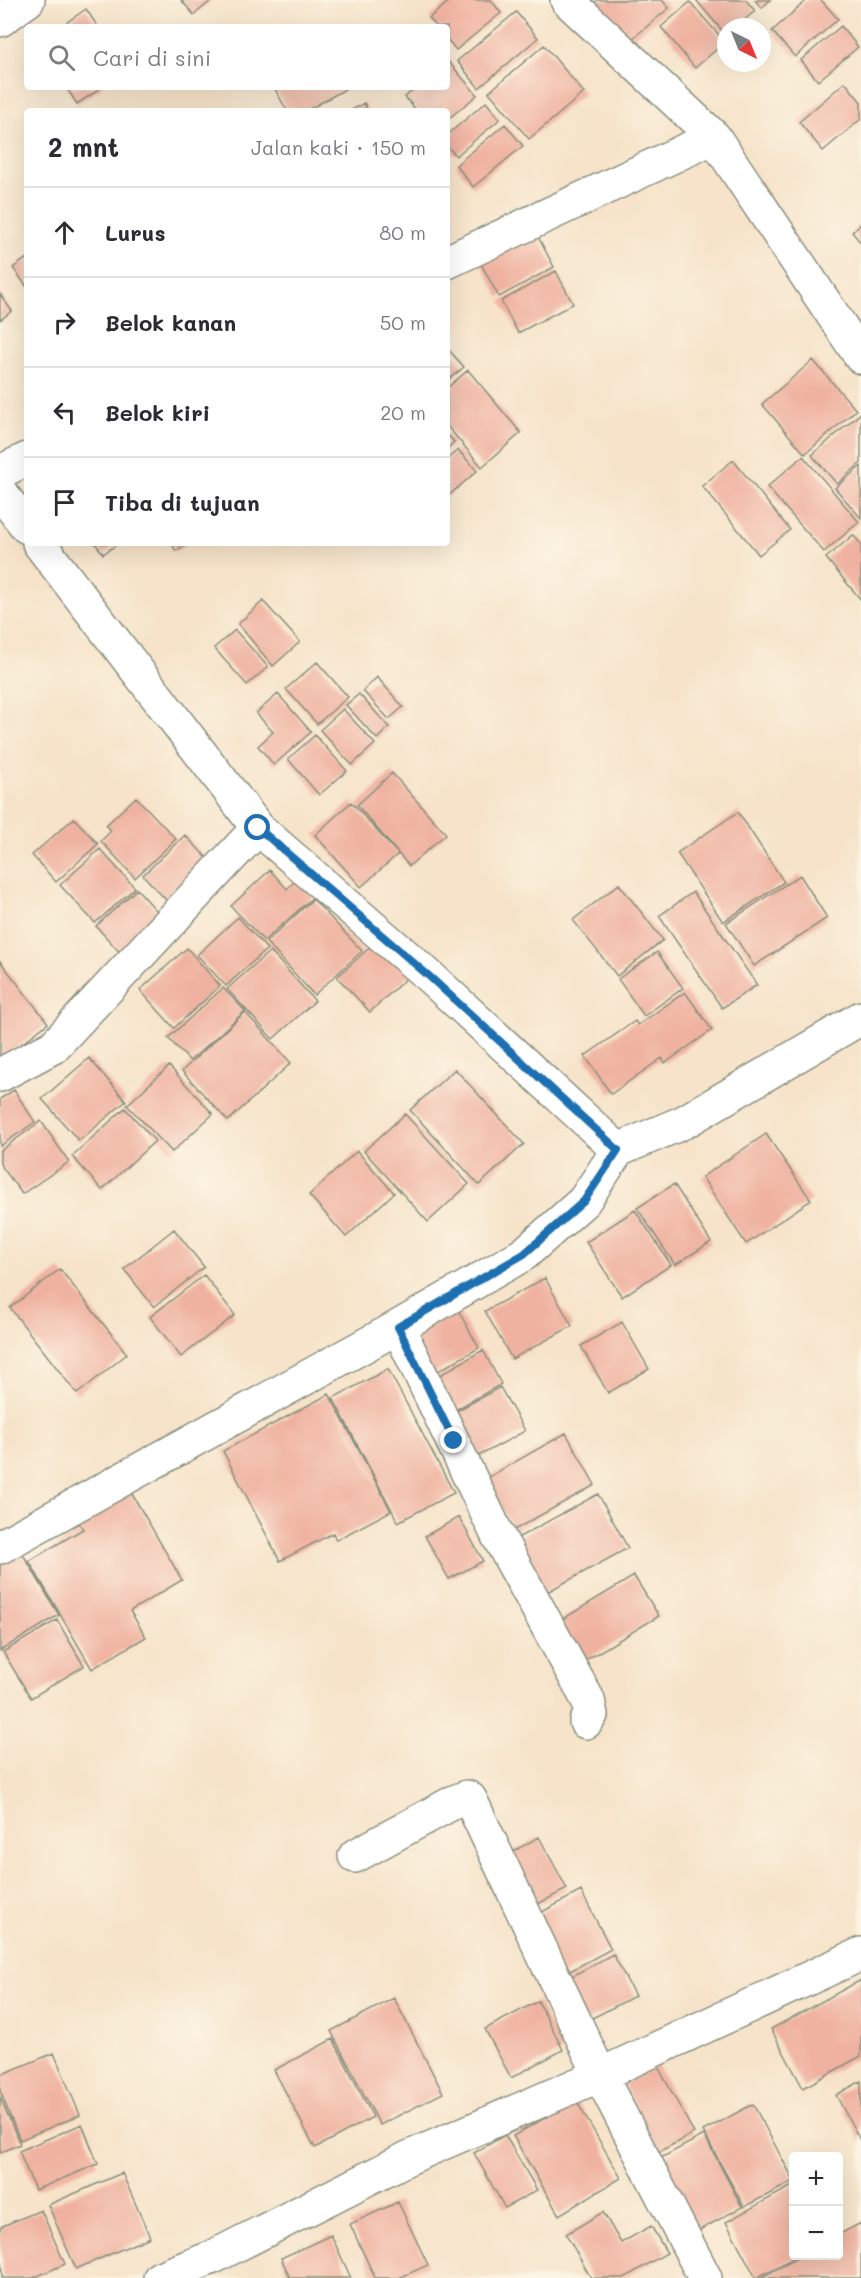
<!DOCTYPE html>
<html lang="id">
<head>
<meta charset="utf-8">
<style>
	:root { --surface:#fff; --page:#f2f2f3; --text:#2b2b33; --muted:#7c7c81; --line:#e1e1e2 }
	body { margin:0; font-family:Mali,sans-serif; background:var(--page); color:var(--text) }
	.controls { position:absolute; right:18px; bottom:18px; display:grid; overflow:hidden; border-radius:6px; box-shadow:0 6px 24px #0002 }
	.controls button { width:54px; height:54px; display:grid; place-items:center; padding:0; border:0; border-bottom:2px solid var(--line); background:var(--surface); color:var(--text); font:30px sans-serif }
	.compass { position:absolute; left:717px; top:18px; width:54px; height:54px; border-radius:50%; background:var(--surface); box-shadow:0 6px 24px #0002; rotate:137deg }
	.stop { position:absolute; width:18px; height:18px; margin:-14px; border:4px solid #1f6fb2; border-radius:50%; background:#fff }
	.stop.end { background:#1f6fb2; border-color:#fff; box-shadow:0 2px 6px #0008 }
	.list { margin:0; padding:0; list-style:none }
	h2 { display:flex; justify-content:space-between; align-items:center; height:78px; margin:0; padding:0 24px; font-size:26px }
	h2 small { font-size:20px; font-weight:400; color:var(--muted) }
	.list li { display:grid; grid-template-columns:39px 1fr auto; gap:18px; align-items:center; box-sizing:border-box; height:90px; padding:0 24px; border-top:2px solid var(--line) }
	.list b { display:block; font-size:22px; white-space:nowrap }
	.list em { font-size:20px; font-style:normal; color:var(--muted) }
	.icon { flex:none; width:33px; height:33px; fill:none; stroke:currentColor; stroke-width:2; stroke-linecap:round; stroke-linejoin:round }
	.map { position:relative; flex:none; width:861px; height:2278px; overflow:hidden }
	.search { position:absolute; background:var(--surface); box-shadow:0 6px 24px #0002; left:24px; top:24px; width:426px; height:66px; display:flex; align-items:center; gap:15px; box-sizing:border-box; padding:0 21px; border-radius:6px; color:var(--muted); font-size:22px }
	.panel { position:absolute; background:var(--surface); box-shadow:0 6px 24px #0002; left:24px; top:108px; width:426px; height:438px; border-radius:6px }
	.map>svg:first-child { display:block }
</style>
</head>
<body>
<div class="map">
<svg width="861" height="2278" viewBox="0 0 861 2278">
	<rect width="100%" height="100%" fill="#fcf5e5"/>
	<filter id="ink" filterUnits="userSpaceOnUse"><feTurbulence type="fractalNoise" baseFrequency=".0167" numOctaves="2"/><feDisplacementMap in="SourceGraphic" scale="12" xChannelSelector="R" yChannelSelector="G"/><feConvolveMatrix kernelMatrix="1 2 1 2 8 2 1 2 1" color-interpolation-filters="sRGB"/></filter>
	<filter id="wash" filterUnits="userSpaceOnUse"><feTurbulence type="fractalNoise" baseFrequency=".008" numOctaves="4" result="noise"/><feDisplacementMap in="SourceGraphic" scale="24" xChannelSelector="R" yChannelSelector="G"/><feGaussianBlur stdDeviation="1.35" result="paint"/><feColorMatrix in="noise" values="0 0 0 0 0 0 0 0 0 0 0 0 0 0 0 0 0 1.4 0 .05"/><feComposite in="paint" operator="in"/></filter>
	<g filter="url(#wash)">
		<rect width="100%" height="100%" fill="#f6e3c9"/>
		<g id="blocks">
			<path fill="#f0b2a0" d="M181,0H212L194,15Z
				M451,0H491L501,13L456,50L447,39V27H437L429,18Z
				M598,0H662L669,8L626,44L593,4Z
				M696,0H746L755,11L736,27H726V35Z
				M755,0H770L762,8Z
				M807,0H821L838,19L795,57L772,31Z
				M690,2L725,42L695,68L661,27Z
				M86,9L98,27H60Z
				M516,12L538,38L479,88L457,61Z
				M841,26L858,47L818,81L801,60Z
				M544,45L584,93L529,139L489,92Z
				M448,61L477,95L447,120V111H417L405,97L417,87H447Z
				M845,82L861,102V119L823,151L799,122Z
				M66,87H103L77,104Z
				M274,87H349L306,111H287Z
				M486,102L500,119L456,156L447,146V135Z
				M364,103L368,111H350Z
				M505,124L523,146L473,187L456,165Z
				M861,224V243L852,232Z
				M536,233L554,267L499,297L480,262Z
				M27,258V287L13,268Z
				M556,271L573,304L518,333L501,301Z
				M0,294L12,311L0,320Z
				M447,348L464,367L447,381Z
				M813,360L856,410L805,454L762,404Z
				M468,370L521,433L482,467L447,426V388Z
				M861,413V463L837,484L812,455Z
				M447,434L454,442L447,449Z
				M458,450L477,471L447,497V459Z
				M803,456L859,522L824,552L767,487Z
				M733,460L790,530L759,555L702,486Z
				M861,466V518L835,488Z
				M853,535L861,544V600L826,558Z
				M95,543H119L103,554Z
				M171,543H188L176,551Z
				M263,601L300,642L273,666L238,624Z
				M235,630L268,667L247,685L214,648Z
				M317,662L348,697L317,724L286,689Z
				M377,677L403,707L389,719L363,691Z
				M278,694L311,732L274,765L258,746L273,732L256,713Z
				M359,694L389,727L377,739L346,705Z
				M343,709L375,744L352,765L320,730Z
				M315,735L347,771L319,795L288,759Z
				M392,773L446,834L409,866L357,805Z
				M136,797L176,839L135,878L101,841L111,831L106,825Z
				M351,802L398,854L361,887L315,835Z
				M738,812L784,882L723,922L677,853Z
				M74,818L98,844L56,882L32,855Z
				M185,835L210,861L168,902L143,875Z
				M100,849L135,888L95,923L60,885Z
				M270,870L287,889L297,879L313,897L264,941L231,906Z
				M800,875L827,918L754,966L726,923Z
				M619,884L663,940L617,976L573,920Z
				M137,889L164,919L123,956L96,926Z
				M693,892L757,985L722,1008L659,916Z
				M313,899L362,951L314,995L266,942Z
				M238,917L267,949L226,986L197,955Z
				M382,936L414,971L370,1012L337,977Z
				M187,948L220,986L174,1028L140,990Z
				M270,951L315,1001L273,1039L227,989Z
				M657,952L683,988L644,1016L618,979Z
				M0,961L48,1023L0,1061Z
				M223,988L245,1011L190,1061L168,1038Z
				M685,992L712,1030L665,1063L662,1058L611,1094L585,1056L635,1021L638,1025Z
				M245,1012L291,1063L228,1121L182,1071Z
				M89,1058L126,1101L79,1141L42,1099Z
				M169,1066L213,1114L172,1152L127,1105Z
				M455,1069L524,1144L479,1185L410,1110Z
				M14,1090L35,1122L0,1146V1099Z
				M125,1108L155,1141L102,1190L72,1156Z
				M405,1114L469,1184L428,1222L364,1151Z
				M41,1121L69,1162L22,1194L0,1164V1151Z
				M766,1134L811,1200L746,1244L702,1177Z
				M357,1151L394,1193L346,1237L309,1195Z
				M674,1184L711,1242L675,1265L637,1208Z
				M635,1210L671,1265L622,1297L586,1242Z
				M174,1229L204,1267L154,1307L124,1269Z
				M60,1269L127,1354L77,1394L10,1308Z
				M204,1275L235,1315L181,1357L150,1317Z
				M545,1278L572,1326L512,1359L485,1311Z
				M454,1303L479,1348L431,1375L407,1330Z
				M622,1322L649,1369L608,1393L581,1346Z
				M483,1350L501,1384L452,1412L433,1379Z
				M388,1369L454,1493L398,1522L333,1398Z
				M500,1387L525,1431L477,1457L453,1413Z
				M329,1394L391,1511L336,1540L333,1533L280,1561L223,1451Z
				M566,1433L595,1485L514,1530L485,1479Z
				M128,1487L182,1580L130,1611L146,1637L92,1669L29,1561L83,1529L76,1518Z
				M598,1494L628,1548L540,1596L510,1542Z
				M459,1517L483,1561L449,1579L425,1536Z
				M21,1551L59,1615L0,1651V1563Z
				M634,1576L659,1616L581,1663L556,1623Z
				M57,1620L84,1666L31,1698L3,1652Z
				M539,1837L567,1889L528,1909L501,1858Z
				M581,1891L611,1949L559,1977L529,1919Z
				M613,1954L635,1996L583,2023L561,1982Z
				M861,1980V2056L803,2088L771,2029Z
				M394,1998L443,2093L380,2125L331,2031Z
				M538,2001L563,2050L511,2078L485,2029Z
				M333,2039L373,2117L315,2148L274,2070Z
				M54,2053L80,2115L20,2140L0,2091V2075Z
				M657,2065L694,2133L659,2152L623,2084Z
				M861,2081V2142L836,2095Z
				M0,2097L20,2144L0,2153Z
				M576,2100L621,2178L559,2215L513,2136Z
				M753,2104L794,2181L744,2207L703,2131Z
				M82,2124L98,2164L35,2190L19,2151Z
				M505,2135L537,2190L505,2208L474,2153Z
				M704,2135L742,2207L698,2231L659,2159Z
				M122,2173L150,2237L76,2269L48,2205Z
				M794,2185V2256H797L756,2278L726,2222Z
				M398,2202L428,2265L399,2278H375L350,2224Z
				M41,2210L65,2264L33,2278H2L0,2227Z
				M603,2212L621,2243L651,2226L667,2253L624,2278H591L566,2234Z
				M861,2223V2278H760L801,2256H838V2235Z
				M331,2235L351,2278H290L281,2258Z"/>
		</g>
	</g>
	<g filter="url(#ink)">
		<use href="#blocks" fill-opacity="0" stroke="#8a907e" stroke-width="1.5"/>
		<g fill="none" stroke-linecap="round" stroke-linejoin="round">
			<g stroke="#8a907e" stroke-width="36">
				<path id="minor" d="M567,0L714,137L861,357
					M0,20L28,0
					M447,262L714,137
					M0,472L27,459
					M0,492L27,527
					M39,543L258,828L430,977L618,1150
					M0,1075L53,1047L258,828
					M398,1327L497,1534L588,1700L591,1715L586,1722
					M0,1547L398,1327L524,1254L584,1201L618,1150L684,1122L861,1018
					M355,1856L454,1802L467,1797L470,1799L600,2075L705,2278
					M160,2278L213,2257L408,2158L600,2075L861,1954"/>
			</g>
			<use href="#minor" stroke="#fff" stroke-width="33"/>
		</g>
	</g>
	<g fill="none" stroke-linecap="round" stroke-linejoin="round" filter="url(#ink)">
		<path stroke="#1f6fb2" stroke-width="8" d="M258,828L430,977L618,1150L584,1201L524,1254L398,1327L454,1441"/>
	</g>
</svg>
<div class="controls">
<button>+</button>
<button>−</button>
</div>
<svg class="compass" viewBox="-18 -18 36 36"><path d="M0-13l5 13h-10z" fill="#e53935"/><path d="M0 13l5-13h-10z" fill="#7c7c81"/></svg>
<div class="stop" style="left:258px;top:828px"></div>
<div class="stop end" style="left:454px;top:1441px"></div>
<div class="search"><svg class="icon" aria-label="search" viewBox="0 0 24 24"><circle cx="10" cy="10" r="6"/><path d="M15 15l6 6"/></svg>Cari di sini</div>
<section class="panel">
<h2>2 mnt<small>Jalan kaki · 150 m</small></h2>
<ul class="list">
<li><svg class="icon" aria-label="ahead" viewBox="0 0 24 24"><path d="M12 20V5M6 11l6-6 6 6"/></svg><div><b>Lurus</b></div><em>80 m</em></li>
<li><svg class="icon" aria-label="right" viewBox="0 0 24 24"><path d="M7 20v-9h11M14 6l5 5-5 5"/></svg><div><b>Belok kanan</b></div><em>50 m</em></li>
<li><svg class="icon" aria-label="left" viewBox="0 0 24 24"><path d="M17 20v-9H6M10 6l-5 5 5 5"/></svg><div><b>Belok kiri</b></div><em>20 m</em></li>
<li><svg class="icon" aria-label="arrive" viewBox="0 0 24 24"><path d="M6 21V4h12l-3 4 3 4H6"/></svg><div><b>Tiba di tujuan</b></div></li>
</ul>
</section>
</div>
</body>
</html>
